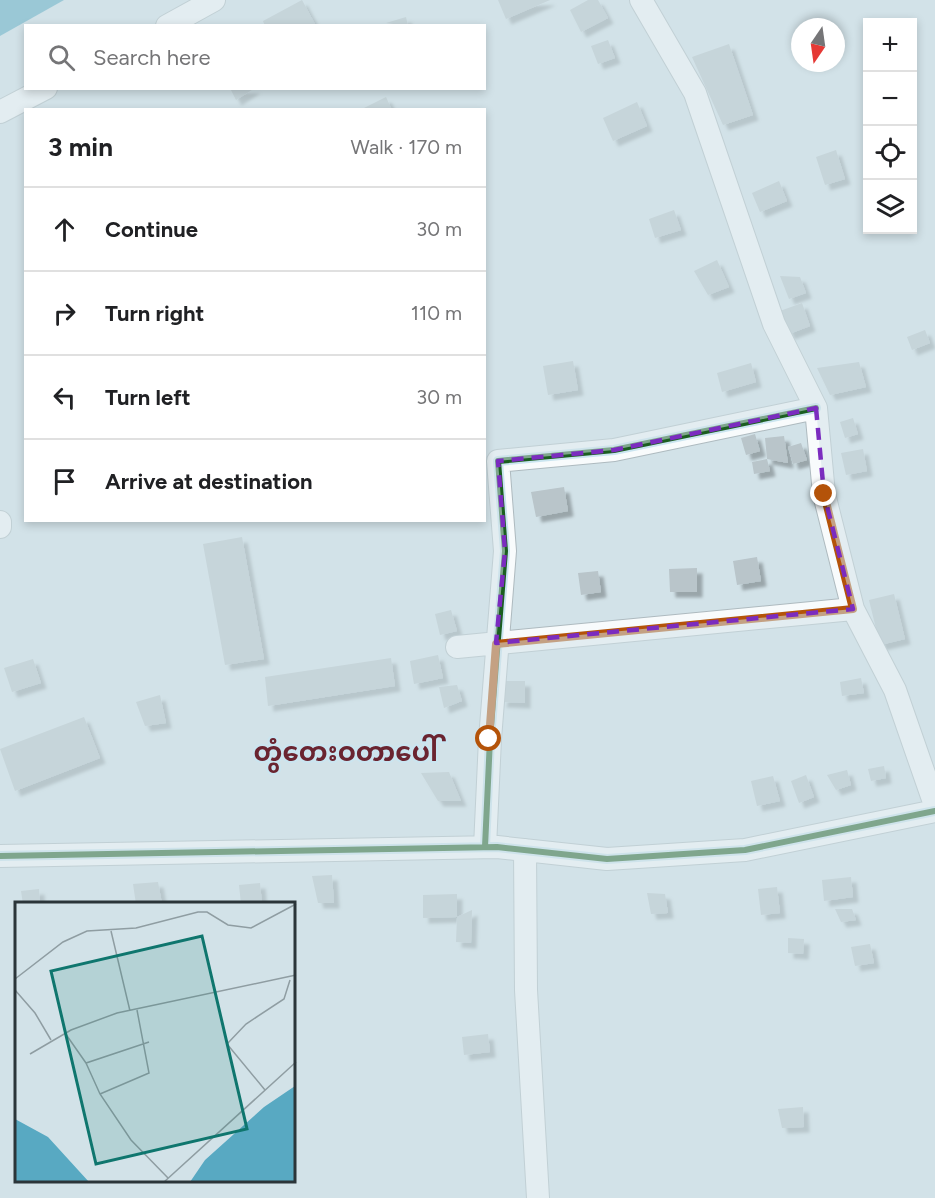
<!DOCTYPE html>
<html lang="en">
<head>
<meta charset="utf-8">
<style>
	:root { --surface:#fff; --page:#f6f6f6; --text:#202124; --muted:#757577; --line:#e0e0e0 }
	body { margin:0; font-family:Figtree,"Noto Sans Myanmar",sans-serif; background:var(--page); color:var(--text) }
	.controls { position:absolute; right:18px; top:18px; display:grid; overflow:hidden; border-radius:0px; box-shadow:0 3px 9px #0003 }
	.controls button { width:54px; height:54px; display:grid; place-items:center; padding:0; border:0; border-bottom:2px solid var(--line); background:var(--surface); color:var(--text); font:30px sans-serif }
	.compass { position:absolute; left:791px; top:18px; width:54px; height:54px; border-radius:50%; background:var(--surface); box-shadow:0 3px 9px #0003; rotate:193deg }
	.stop { position:absolute; width:18px; height:18px; margin:-14px; border:4px solid #b45309; border-radius:50%; background:#fff }
	.stop.end { background:#b45309; border-color:#fff; box-shadow:0 2px 6px #0008 }
	.list { margin:0; padding:0; list-style:none }
	h2 { display:flex; justify-content:space-between; align-items:center; height:78px; margin:0; padding:0 24px; font-size:26px }
	h2 small { font-size:20px; font-weight:400; color:var(--muted) }
	.list li { display:grid; grid-template-columns:39px 1fr auto; gap:18px; align-items:center; box-sizing:border-box; height:84px; padding:0 24px; border-top:2px solid var(--line) }
	.list b { display:block; font-size:22px; white-space:nowrap }
	.list em { font-size:20px; font-style:normal; color:var(--muted) }
	.icon { flex:none; width:33px; height:33px; fill:none; stroke:currentColor; stroke-width:2; stroke-linecap:round; stroke-linejoin:round }
	.map { position:relative; flex:none; width:935px; height:1198px; overflow:hidden }
	.search { position:absolute; background:var(--surface); box-shadow:0 3px 9px #0003; left:24px; top:24px; width:462px; height:66px; display:flex; align-items:center; gap:15px; box-sizing:border-box; padding:0 21px; border-radius:0px; color:var(--muted); font-size:22px }
	.panel { position:absolute; background:var(--surface); box-shadow:0 3px 9px #0003; left:24px; top:108px; width:462px; height:414px; border-radius:0px }
	.map>svg:first-child { display:block }
</style>
</head>
<body>
<div class="map">
<svg width="935" height="1198" viewBox="0 0 935 1198">
	<defs>
		<filter id="shadow"><feDropShadow dx="5.5" dy="5.5" stdDeviation="1.5" flood-color="#0004"/></filter>
	</defs>
	<rect width="100%" height="100%" fill="#d2e2e8"/>
	<path fill="#58a9c2" d="M0,0H64L0,36Z"/>
	<path fill="#b9c5ca" filter="url(#shadow)" d="M302,0L316,26H265L263,21Z
		M498,0H550L506,19Z
		M588,0H598L608,18L581,32L570,10Z
		M406,17L408,26L386,23Z
		M608,40L615,58L598,64L591,46Z
		M729,44L753,115L723,125L692,57Z
		M230,88H255L236,100Z
		M386,97L392,110H360Z
		M637,102L647,126L613,141L603,118Z
		M836,150L845,179L825,185L816,157Z
		M779,181L787,201L760,212L752,193Z
		M674,210L681,230L655,238L649,219Z
		M717,260L729,287L708,295L694,271Z
		M780,276L800,277L806,293L789,299Z
		M802,303L810,326L789,334L780,311Z
		M925,330L930,343L912,350L907,337Z
		M573,361L578,390L548,395L543,366Z
		M859,362L866,387L830,395L817,368Z
		M751,363L756,382L722,392L717,373Z
		M853,418L858,434L845,438L840,422Z
		M755,434L760,451L746,455L741,438Z
		M784,436L788,463L767,459L770,471L754,474L752,462L767,459L765,438Z
		M801,443L807,460L793,464L788,447Z
		M863,449L867,471L846,475L841,453Z
		M564,487L568,511L536,517L531,492Z
		M242,537L264,659L225,665L203,544Z
		M757,557L761,581L737,585L733,561Z
		M697,568V592H670L669,569Z
		M598,571L601,592L581,595L578,573Z
		M894,594L905,639L880,645L869,600Z
		M451,610L457,631L440,635L435,614Z
		M438,655L443,678L414,684L410,661Z
		M391,658L395,686L268,706L265,677Z
		M33,659L41,683L12,692L4,668Z
		M861,678L864,693L842,696L840,682Z
		M506,681H525V703L501,702Z
		M457,685L462,701L444,708L439,687Z
		M160,695L166,723L145,726L136,702Z
		M84,717L100,758L15,791L0,749Z
		M884,766L886,778L871,781L868,769Z
		M847,770L851,785L836,790L827,775Z
		M449,772L461,801H438L421,773Z
		M806,775L814,797L799,803L791,781Z
		M773,776L780,801L757,806L751,781Z
		M332,875L334,903H318L312,876Z
		M851,877L853,897L824,901L822,880Z
		M158,882L162,904H136L133,884Z
		M260,883L262,904H241L239,885Z
		M777,887L780,913L761,915L758,889Z
		M39,889L40,904H23L21,891Z
		M647,893L665,894L668,913L651,914Z
		M457,894V917L423,918V895Z
		M835,909H852L856,920L841,922Z
		M472,910L471,943L456,942L457,917Z
		M788,938L804,939L803,954L788,953Z
		M870,944L874,963L855,966L851,947Z
		M488,1034L490,1052L464,1055L462,1037Z
		M803,1107L804,1127L782,1128L778,1109Z"/>
	<g fill="none" stroke-linecap="round" stroke-linejoin="round">
		<g stroke="#aebabf" stroke-width="24">
			<path id="minor" d="M641,0L695,93L774,324L816,408L824,494L853,609
				M167,26L214,0
				M0,112L46,88
				M0,522V527
				M457,647L853,609L895,690L935,805
				M485,847L490,739L505,551L498,461L614,450L816,408
				M525,850L526,990L538,1198
				M0,856L497,847L607,859L745,850L935,811"/>
		</g>
		<use href="#minor" stroke="#f8fbfc" stroke-width="22"/>
		<g stroke="#cae5f0" stroke-width="10">
			<path id="cycleway" d="M485,847L490,739L505,551L498,461L614,450L816,408
				M0,856L497,847L607,859L745,850L935,811"/>
		</g>
		<use href="#cycleway" stroke="#1b5e20" stroke-width="6"/>
	</g>
	<g fill="none" stroke-linecap="round" stroke-linejoin="round">
		<path stroke="#b45309" stroke-width="8" d="M489,739L496,644L853,609L824,494"/>
	</g>
	<path d="M0 0H935V1198H0ZM816,408L824,494L853,609L496,643L505,551L498,461L614,450Z" fill="#d2e2e8" fill-opacity=".55" fill-rule="evenodd"/>
	<path fill="none" stroke="#7b2cbf" stroke-width="4.5" stroke-dasharray="12 8" stroke-linejoin="round" d="M816,408L824,494L853,609L496,643L505,551L498,461L614,450Z"/>
	<g text-anchor="middle" dominant-baseline="central" stroke-width="4.5" stroke-linejoin="round" paint-order="stroke">
		<g font-size="26" font-weight="bold" fill="#6a2430" stroke="#cae5f0">
			<text x="346" y="752">တွံတေးဝတာပေါ်</text>
		</g>
	</g>
	<g transform="translate(15 902)">
		<rect width="280" height="280" fill="#d2e2e8"/>
		<path d="M280,184V280H175L190,258L249,205ZM0,217L33,235L74,280H0Z" fill="#58a9c2"/>
		<path fill="none" stroke="#8f9da2" stroke-width="1.5" d="M96,29L115,109M0,77L48,40L72,29L121,26L183,10H192L213,23L236,26L281,2M0,88L20,111L36,138M50,131L71,161L134,140M15,152L56,128L102,111L281,73M71,161L85,192L116,238L153,276M250,188L212,142L231,122L269,97L275,78M85,192L134,171L122,108M149,280L281,160"/>
		<path fill="#0f766e" fill-opacity="0.15" stroke="#0f766e" stroke-width="3" d="M187,34L232,227L81,262L36,69Z"/>
		<rect width="280" height="280" fill="none" stroke="#2b3539" stroke-width="3"/>
	</g>
</svg>
<div class="controls">
<button>+</button>
<button>−</button>
<button><svg class="icon" aria-label="locate" viewBox="0 0 24 24"><circle cx="12" cy="12" r="6"/><path d="M12 2v4M12 18v4M2 12h4M18 12h4"/></svg></button>
<button><svg class="icon" aria-label="layers" viewBox="0 0 24 24"><path d="M12 4l9 5-9 5-9-5zM3 14l9 5 9-5"/></svg></button>
</div>
<svg class="compass" viewBox="-18 -18 36 36"><path d="M0-13l5 13h-10z" fill="#e53935"/><path d="M0 13l5-13h-10z" fill="#757577"/></svg>
<div class="stop" style="left:489px;top:739px"></div>
<div class="stop end" style="left:824px;top:494px"></div>
<div class="search"><svg class="icon" aria-label="search" viewBox="0 0 24 24"><circle cx="10" cy="10" r="6"/><path d="M15 15l6 6"/></svg>Search here</div>
<section class="panel">
<h2>3 min<small>Walk · 170 m</small></h2>
<ul class="list">
<li><svg class="icon" aria-label="ahead" viewBox="0 0 24 24"><path d="M12 20V5M6 11l6-6 6 6"/></svg><div><b>Continue</b></div><em>30 m</em></li>
<li><svg class="icon" aria-label="right" viewBox="0 0 24 24"><path d="M7 20v-9h11M14 6l5 5-5 5"/></svg><div><b>Turn right</b></div><em>110 m</em></li>
<li><svg class="icon" aria-label="left" viewBox="0 0 24 24"><path d="M17 20v-9H6M10 6l-5 5 5 5"/></svg><div><b>Turn left</b></div><em>30 m</em></li>
<li><svg class="icon" aria-label="arrive" viewBox="0 0 24 24"><path d="M6 21V4h12l-3 4 3 4H6"/></svg><div><b>Arrive at destination</b></div></li>
</ul>
</section>
</div>
</body>
</html>
